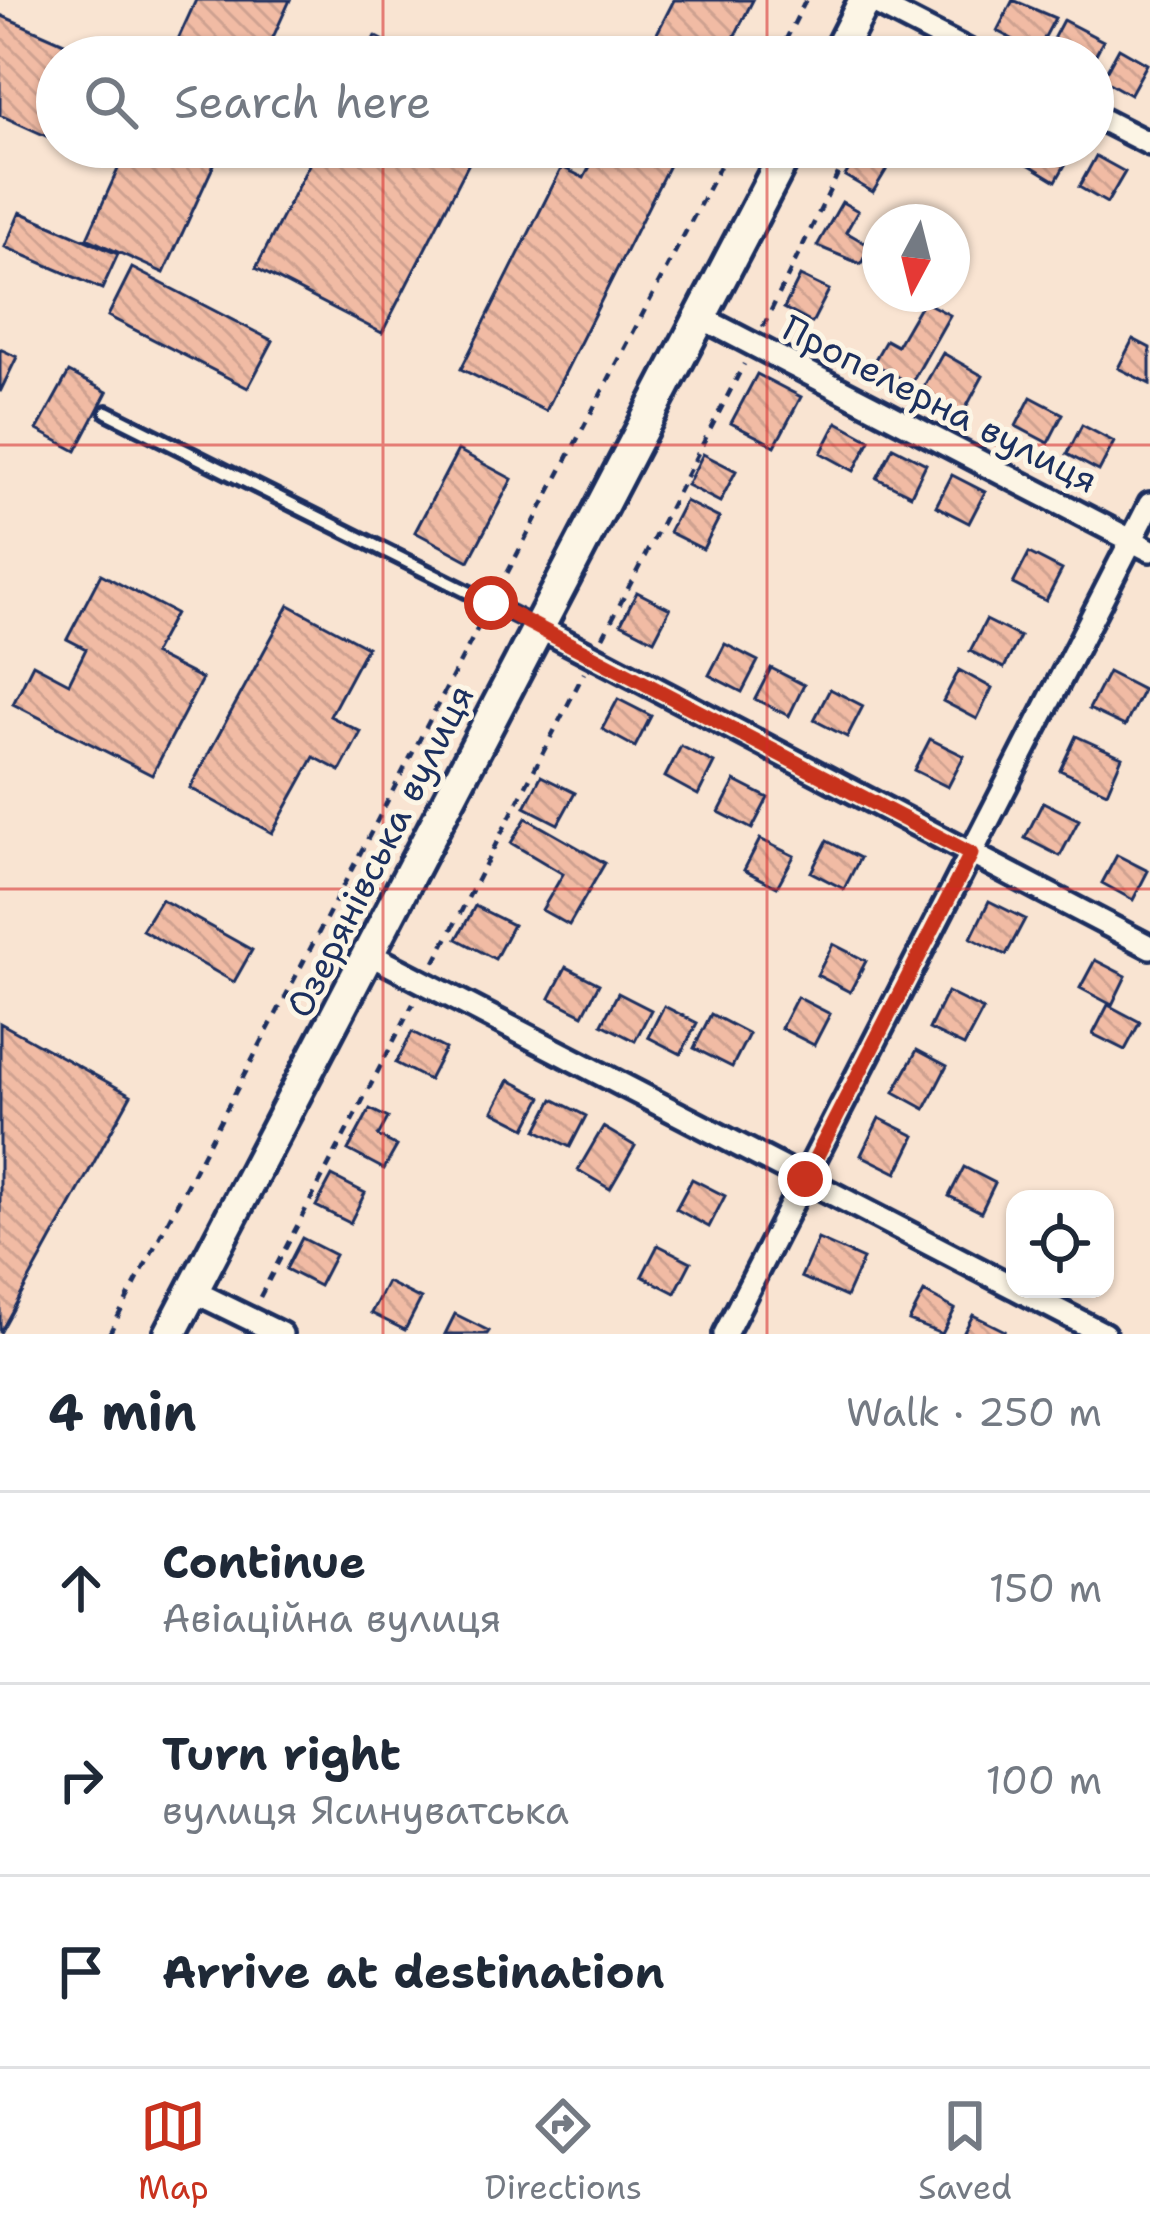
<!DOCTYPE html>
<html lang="en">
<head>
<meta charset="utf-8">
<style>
	:root { --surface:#fff; --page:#f6f6f7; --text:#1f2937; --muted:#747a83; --line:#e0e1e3; --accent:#c8321e }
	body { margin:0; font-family:"Shantell Sans",sans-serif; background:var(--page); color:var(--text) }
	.controls { position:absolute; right:36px; bottom:36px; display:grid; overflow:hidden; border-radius:24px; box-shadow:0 3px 9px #0004 }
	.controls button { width:108px; height:108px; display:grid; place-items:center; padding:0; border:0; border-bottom:3px solid var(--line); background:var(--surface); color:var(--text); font:60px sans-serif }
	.compass { position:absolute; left:862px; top:204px; width:108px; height:108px; border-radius:50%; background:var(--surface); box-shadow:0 3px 9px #0004; rotate:187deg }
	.stop { position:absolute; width:36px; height:36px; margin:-27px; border:9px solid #c8321e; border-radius:50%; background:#fff }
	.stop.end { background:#c8321e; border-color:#fff; box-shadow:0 3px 12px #0008 }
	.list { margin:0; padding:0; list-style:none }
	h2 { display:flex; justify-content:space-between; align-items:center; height:156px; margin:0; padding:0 48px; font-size:51px }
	h2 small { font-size:39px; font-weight:400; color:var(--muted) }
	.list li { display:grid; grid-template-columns:78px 1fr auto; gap:36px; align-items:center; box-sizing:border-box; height:192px; padding:0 48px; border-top:3px solid var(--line) }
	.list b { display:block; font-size:45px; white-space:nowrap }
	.list p { margin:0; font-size:39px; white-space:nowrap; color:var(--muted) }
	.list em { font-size:39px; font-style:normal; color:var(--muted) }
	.icon { flex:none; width:66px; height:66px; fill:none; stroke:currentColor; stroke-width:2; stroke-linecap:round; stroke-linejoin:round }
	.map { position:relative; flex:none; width:1150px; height:1334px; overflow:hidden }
	.search { position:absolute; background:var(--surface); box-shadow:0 3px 9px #0004; left:36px; right:36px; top:36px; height:132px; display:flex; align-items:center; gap:30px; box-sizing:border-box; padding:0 42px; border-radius:66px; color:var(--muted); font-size:45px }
	.sheet { height:732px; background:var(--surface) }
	nav { display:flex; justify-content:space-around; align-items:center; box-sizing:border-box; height:168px; border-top:3px solid var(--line); background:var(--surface); font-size:33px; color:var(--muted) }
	nav a { display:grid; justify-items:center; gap:6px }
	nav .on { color:var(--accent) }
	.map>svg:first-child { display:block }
</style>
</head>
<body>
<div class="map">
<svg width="1150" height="1334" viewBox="0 0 1150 1334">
	<defs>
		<pattern id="building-back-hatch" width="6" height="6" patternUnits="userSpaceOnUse" patternTransform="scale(3)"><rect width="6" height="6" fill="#f1bba4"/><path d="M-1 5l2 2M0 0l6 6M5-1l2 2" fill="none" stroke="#cea190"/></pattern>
	</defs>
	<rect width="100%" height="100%" fill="#f9e4d2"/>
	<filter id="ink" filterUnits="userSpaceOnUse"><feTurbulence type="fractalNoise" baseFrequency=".00833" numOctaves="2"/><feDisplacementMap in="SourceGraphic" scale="24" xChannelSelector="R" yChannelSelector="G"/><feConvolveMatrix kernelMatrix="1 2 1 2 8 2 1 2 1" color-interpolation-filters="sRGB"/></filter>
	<g filter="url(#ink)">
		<path fill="url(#building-back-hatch)" stroke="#1b2f5e" stroke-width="3" d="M196,0H290L264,57H170Z
			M674,0H753L724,57H645Z
			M1013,0L1055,18L1037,52L997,31Z
			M0,15L78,49L74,57H57V141L0,115Z
			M1063,20L1103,41L1093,60L1045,54Z
			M375,36L416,57H364Z
			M1119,48L1147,64L1130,95L1102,79Z
			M71,147H125L116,167Z
			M128,147H222L164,273L87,238Z
			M318,147H448L471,159L382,333L256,268Z
			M600,147H678L546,411L461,369L562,167L584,178Z
			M862,147L891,162L873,192L845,176Z
			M1038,147L1074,149L1056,181L1028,164Z
			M1096,156L1125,172L1107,203L1079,187Z
			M842,202L858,211L846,232L870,246L861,264L817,246Z
			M20,212L118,254L102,289L5,247Z
			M132,268L273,341L248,388L108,316Z
			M800,276L829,290L812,323L784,308Z
			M923,301L950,315L911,384L873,363L886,340L897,346Z
			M1133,339L1150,348V384L1118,368Z
			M0,349L17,357L0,392Z
			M943,353L983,376L961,417L920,393Z
			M69,372L107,392L76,451L37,430Z
			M757,374L801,397L775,446L731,423Z
			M1031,397L1063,414L1048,443L1016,426Z
			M837,422L870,440L854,471L821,453Z
			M1082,425L1114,442L1099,471L1067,454Z
			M893,447L926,464L911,495L877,478Z
			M458,450L512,479L469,561L415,532Z
			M703,454L736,471L720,502L687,485Z
			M952,475L985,492L969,523L936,506Z
			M685,501L719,518L703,549L669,532Z
			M1029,553L1062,570L1046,601L1013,584Z
			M101,574L175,613L153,654L202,679L152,775L13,704L33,664L69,683L86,649L67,639Z
			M637,592L670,609L654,640L621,623Z
			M289,605L367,647L330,716L361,732L340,771L314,757L272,833L190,788Z
			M986,620L1020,637L1004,668L970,651Z
			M725,644L758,661L742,692L709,675Z
			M771,668L804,685L789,716L755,699Z
			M959,670L992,688L977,719L943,701Z
			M1108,672L1143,690L1125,726L1089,709Z
			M830,689L863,706L847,737L814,720Z
			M618,699L651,716L635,747L602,729Z
			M1076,736L1122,757L1107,792L1060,770Z
			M930,739L964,756L948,787L914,770Z
			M681,746L714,763L698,795L665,777Z
			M541,776L575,793L558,824L525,807Z
			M735,781L768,798L752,829L719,812Z
			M1043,802L1079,820L1060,856L1025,838Z
			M526,818L605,863L569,925L542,910L563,874L511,843Z
			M760,839L794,856L777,887L744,870Z
			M827,841L860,858L844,889L811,872Z
			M1117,855L1148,871L1133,900L1102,883Z
			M161,899L252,950L234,982L142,930Z
			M989,901L1025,919L1006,955L971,938Z
			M475,906L513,925L495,959L457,939Z
			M833,944L866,961L850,992L817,975Z
			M1095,960L1126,976L1112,1005L1080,988Z
			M566,967L599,984L583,1015L550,998Z
			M947,992L983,1010L964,1046L929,1029Z
			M618,993L651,1010L635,1041L602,1024Z
			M797,997L830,1014L814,1045L781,1028Z
			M1108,1005L1140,1022L1125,1050L1093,1034Z
			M664,1006L697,1023L681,1054L648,1037Z
			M711,1014L749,1034L732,1067L694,1048Z
			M0,1023L131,1095L0,1333Z
			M412,1032L445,1049L429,1080L396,1063Z
			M917,1050L947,1066L925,1109L894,1092Z
			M509,1080L542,1097L526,1128L493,1111Z
			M553,1099L586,1116L570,1147L537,1130Z
			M370,1109L388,1118L378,1136L397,1146L384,1169L348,1150Z
			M879,1118L915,1136L897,1173L861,1155Z
			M603,1127L635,1146L610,1189L578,1170Z
			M964,1167L995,1183L981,1212L949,1196Z
			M332,1176L365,1193L350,1223L316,1206Z
			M692,1179L725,1196L709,1227L676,1209Z
			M302,1238L335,1255L319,1286L286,1269Z
			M818,1239L863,1259L846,1297L801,1277Z
			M658,1245L691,1262L675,1293L642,1276Z
			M387,1282L421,1299L405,1330L371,1313Z
			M924,1292L955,1309L942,1334L909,1321Z
			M455,1314L489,1331L487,1334H445Z
			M973,1315L1005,1331L1003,1334H963Z"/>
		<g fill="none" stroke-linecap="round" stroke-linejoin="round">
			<g stroke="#1b2f5e" stroke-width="20">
				<path id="lane" d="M107,412L534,625"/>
			</g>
			<g stroke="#1b2f5e" stroke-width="30">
				<path id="street" d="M869,0L980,57
					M1093,115L1150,144
					M700,317L1150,550
					M540,628L1150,947
					M371,955L1015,1288
					M1017,1289L1104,1334
					M193,1291L281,1334
					M725,1334L1150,504"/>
			</g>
			<g stroke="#1b2f5e" stroke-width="39">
				<path id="secondary" d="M836,57L865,0
					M170,1334L789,147"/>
			</g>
			<path stroke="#1b2f5e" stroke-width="4.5" stroke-dasharray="9 9" stroke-linecap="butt" d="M777,57L806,0
				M896,57L904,41
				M763,327L851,147
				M499,589L730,147
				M603,637L744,364
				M435,962L584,673
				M260,1297L413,1004
				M109,1334L482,620"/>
			<use href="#lane" stroke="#fcf5e5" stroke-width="10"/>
			<use href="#street" stroke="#fcf5e5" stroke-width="21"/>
			<use href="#secondary" stroke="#fcf5e5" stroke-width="30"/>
		</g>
	</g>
	<g fill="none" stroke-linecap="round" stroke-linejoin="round" filter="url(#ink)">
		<path stroke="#c8321e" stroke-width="15" d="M491,603L971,854L805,1179"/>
	</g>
	<path fill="none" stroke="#d62828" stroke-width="3" stroke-opacity="0.55" d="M383,0V57M767,0V57M383,147V1334M767,147V1334M0,445H1150M0,889H1150"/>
	<g text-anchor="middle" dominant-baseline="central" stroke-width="10" stroke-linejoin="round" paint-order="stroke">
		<g font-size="36" fill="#1b2f5e" stroke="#fcf5e5">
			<text transform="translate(940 404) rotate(27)">Пропелерна вулиця</text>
			<text transform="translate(380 851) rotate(-63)">Озерянівська вулиця</text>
		</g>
	</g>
</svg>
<div class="controls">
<button><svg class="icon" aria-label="locate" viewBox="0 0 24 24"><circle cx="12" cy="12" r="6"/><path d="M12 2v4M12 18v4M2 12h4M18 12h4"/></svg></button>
</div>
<svg class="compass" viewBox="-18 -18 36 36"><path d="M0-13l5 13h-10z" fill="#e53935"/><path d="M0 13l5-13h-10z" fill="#747a83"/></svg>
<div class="stop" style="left:491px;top:603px"></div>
<div class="stop end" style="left:805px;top:1179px"></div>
<div class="search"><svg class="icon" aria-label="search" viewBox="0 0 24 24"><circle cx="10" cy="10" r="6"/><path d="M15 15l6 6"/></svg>Search here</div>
</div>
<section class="sheet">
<h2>4 min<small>Walk · 250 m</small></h2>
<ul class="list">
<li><svg class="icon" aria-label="ahead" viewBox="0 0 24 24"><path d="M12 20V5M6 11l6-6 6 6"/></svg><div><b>Continue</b><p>Авіаційна вулиця</p></div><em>150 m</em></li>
<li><svg class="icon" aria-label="right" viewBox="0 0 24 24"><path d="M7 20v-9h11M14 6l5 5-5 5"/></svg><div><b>Turn right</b><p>вулиця Ясинуватська</p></div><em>100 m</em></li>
<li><svg class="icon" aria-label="arrive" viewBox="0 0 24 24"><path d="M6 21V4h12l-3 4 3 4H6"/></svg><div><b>Arrive at destination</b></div></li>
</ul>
</section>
<nav>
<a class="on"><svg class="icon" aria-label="map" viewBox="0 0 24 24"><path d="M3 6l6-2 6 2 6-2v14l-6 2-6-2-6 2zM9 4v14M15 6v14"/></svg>Map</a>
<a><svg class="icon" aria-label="directions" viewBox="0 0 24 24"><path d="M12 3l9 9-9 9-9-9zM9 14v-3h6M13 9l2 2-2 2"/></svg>Directions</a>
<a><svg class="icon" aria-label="saved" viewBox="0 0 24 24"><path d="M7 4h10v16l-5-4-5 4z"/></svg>Saved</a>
</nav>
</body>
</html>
